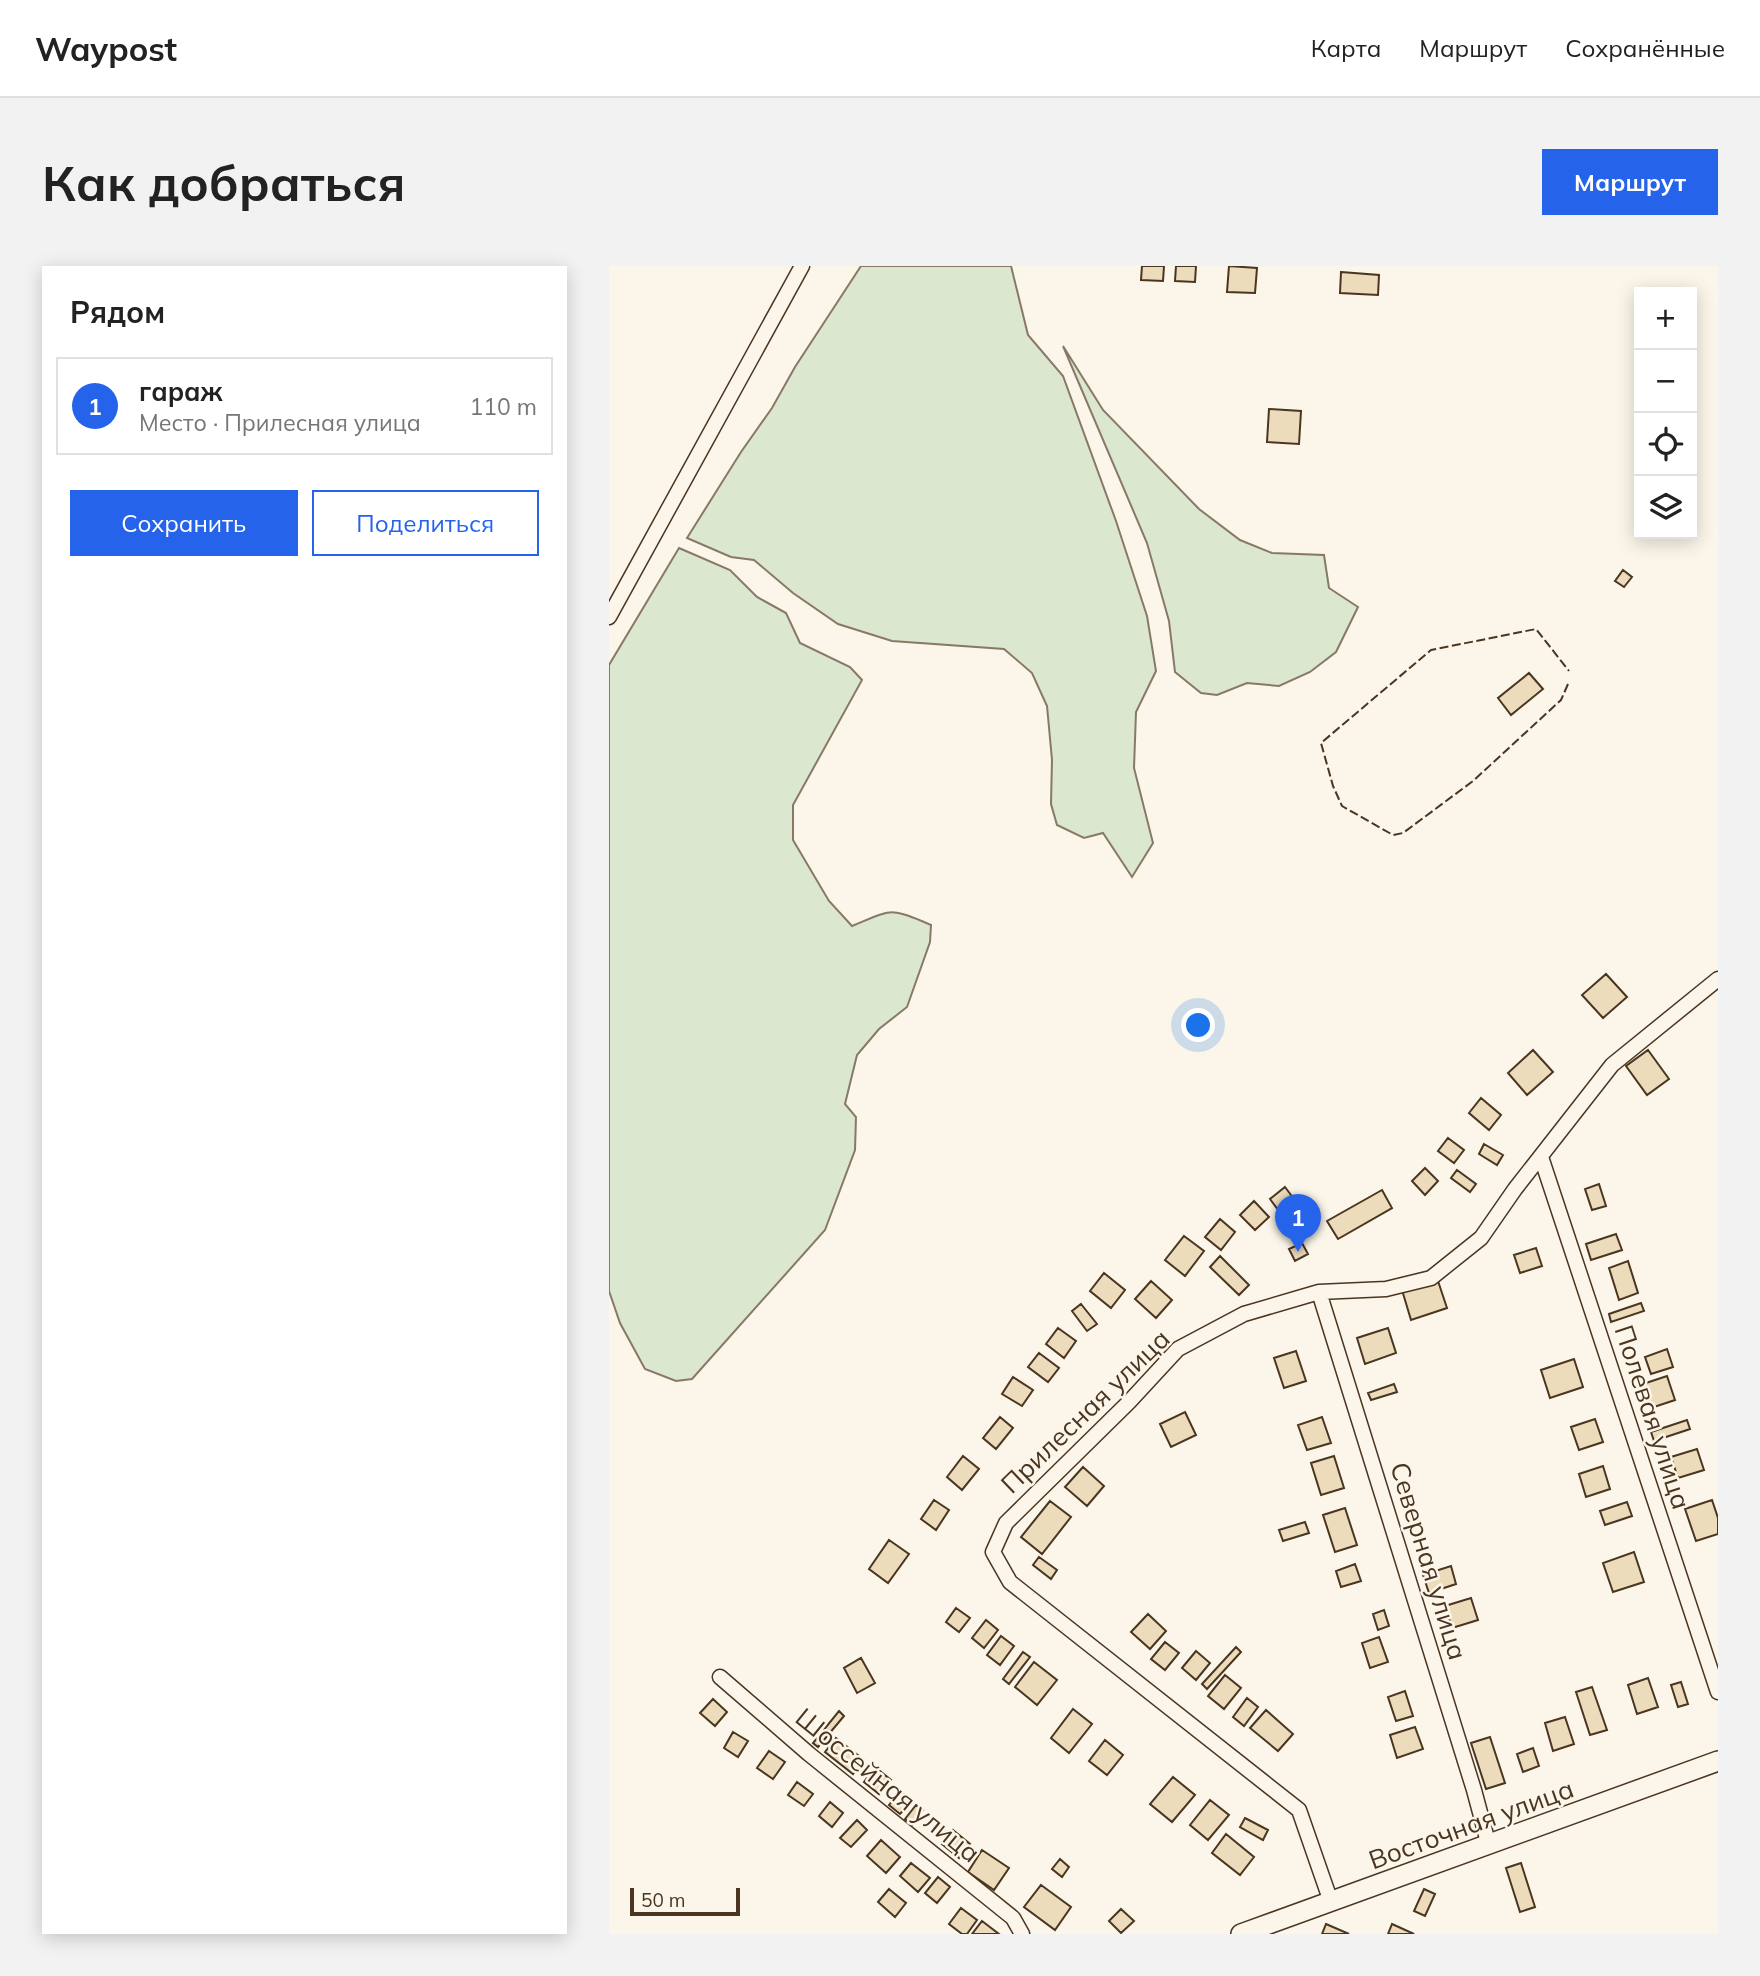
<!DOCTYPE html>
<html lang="ru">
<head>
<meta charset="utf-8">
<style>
	:root { --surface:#fff; --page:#f2f2f2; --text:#222; --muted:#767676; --line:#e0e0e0; --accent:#2563eb }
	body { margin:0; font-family:Mulish,sans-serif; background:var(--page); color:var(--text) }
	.controls { position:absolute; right:21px; top:21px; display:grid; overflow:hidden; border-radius:0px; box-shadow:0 4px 18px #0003 }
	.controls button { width:63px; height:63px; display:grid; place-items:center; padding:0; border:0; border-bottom:2px solid var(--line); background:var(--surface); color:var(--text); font:35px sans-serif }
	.scale { position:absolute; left:21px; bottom:18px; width:110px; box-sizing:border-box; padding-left:7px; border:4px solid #4a3520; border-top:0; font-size:19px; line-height:24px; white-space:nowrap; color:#4a3520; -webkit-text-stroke:5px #fbf6e9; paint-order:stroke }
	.you { position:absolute; left:590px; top:760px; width:24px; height:24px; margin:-18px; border:5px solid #fff; border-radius:50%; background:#1a73e8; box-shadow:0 0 0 10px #1a73e833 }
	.badge { display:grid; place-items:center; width:46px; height:46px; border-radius:50%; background:var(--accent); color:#fff; font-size:23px; font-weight:700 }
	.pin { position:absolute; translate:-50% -58px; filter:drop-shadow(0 2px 4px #0008) }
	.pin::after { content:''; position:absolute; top:37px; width:24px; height:21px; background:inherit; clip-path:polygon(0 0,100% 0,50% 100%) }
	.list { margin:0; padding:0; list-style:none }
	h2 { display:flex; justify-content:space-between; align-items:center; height:91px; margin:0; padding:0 28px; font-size:30px }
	h2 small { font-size:23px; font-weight:400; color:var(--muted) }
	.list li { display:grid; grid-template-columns:46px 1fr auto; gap:21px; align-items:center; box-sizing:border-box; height:98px; margin:0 14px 14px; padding:0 14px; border:2px solid var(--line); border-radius:0px }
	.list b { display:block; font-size:26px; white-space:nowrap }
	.list p { margin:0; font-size:23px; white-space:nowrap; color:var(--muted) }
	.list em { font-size:23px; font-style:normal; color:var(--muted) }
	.actions { display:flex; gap:14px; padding:21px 28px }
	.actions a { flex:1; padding:16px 0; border:2px solid var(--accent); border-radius:0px; text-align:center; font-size:24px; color:var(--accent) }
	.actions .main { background:var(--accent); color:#fff }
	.icon { flex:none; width:38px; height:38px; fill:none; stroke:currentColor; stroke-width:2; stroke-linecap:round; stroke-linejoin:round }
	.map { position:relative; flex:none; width:1109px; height:1668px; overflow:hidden; border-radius:0px }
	header { display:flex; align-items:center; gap:42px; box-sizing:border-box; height:98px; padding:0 35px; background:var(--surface); border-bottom:2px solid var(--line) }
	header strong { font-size:33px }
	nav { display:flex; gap:38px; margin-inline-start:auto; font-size:24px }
	.intro { display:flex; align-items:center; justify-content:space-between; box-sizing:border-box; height:168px; padding:0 42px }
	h1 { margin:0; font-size:49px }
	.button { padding:18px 32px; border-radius:0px; background:var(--accent); color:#fff; font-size:24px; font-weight:700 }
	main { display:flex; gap:42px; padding:0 42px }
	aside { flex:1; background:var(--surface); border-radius:0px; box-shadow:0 4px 18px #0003 }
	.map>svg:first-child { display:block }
</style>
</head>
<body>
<header>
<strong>Waypost</strong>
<nav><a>Карта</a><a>Маршрут</a><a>Сохранённые</a></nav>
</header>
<div class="intro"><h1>Как добраться</h1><a class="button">Маршрут</a></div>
<main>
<aside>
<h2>Рядом<small></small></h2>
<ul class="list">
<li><span class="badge">1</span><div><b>гараж</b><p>Место · Прилесная улица</p></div><em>110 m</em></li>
</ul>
<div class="actions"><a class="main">Сохранить</a><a>Поделиться</a></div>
</aside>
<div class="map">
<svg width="1109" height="1668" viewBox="0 0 1109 1668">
	<rect width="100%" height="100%" fill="#fbf6e9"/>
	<path fill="#dce7d0" stroke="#887966" stroke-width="2" d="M252,0H402L419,69L454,110L507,255L538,350L547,405L527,446L525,502L544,577L523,611L494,567L475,572L448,559L442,538L443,494L438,440L423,407L395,383L283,375L229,358L184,327L145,294L122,291L78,272L132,186L163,142L186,101Z
		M454,80L494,144L590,243L631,274L663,287L715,289L720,322L749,341L727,386L701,406L670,420L638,417L608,429L592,427L566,406L560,355L538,277Z
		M70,282L121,304L148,331L177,347L191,377L241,401L253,414L184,539V574L220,635L243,660C284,643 280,641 322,659L321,676L298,741L270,763L248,789L236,838L247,851L246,884L216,964L83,1113L67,1115L36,1103L11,1057L0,1025V399Z"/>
	<path fill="#ecdcbc" stroke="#4a3520" stroke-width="2" d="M533,0H555L554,15L532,14Z
		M567,0H587L586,16L566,15Z
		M620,0L648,2L646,27L618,26Z
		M732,6L770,9L769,29L731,27Z
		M660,143L692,145L690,178L658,176Z
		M1014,304L1023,311L1015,321L1006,315Z
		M920,407L934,423L902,449L889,432Z
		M997,708L1018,731L994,752L973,729Z
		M924,784L944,806L918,829L899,807Z
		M1039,784L1060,813L1038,829L1017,800Z
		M872,832L892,849L880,864L860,847Z
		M839,872L855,884L845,897L829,885Z
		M875,878L894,889L888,899L870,888Z
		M816,902L829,915L816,929L803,915Z
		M848,904L867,918L861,926L842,912Z
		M990,918L997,940L983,944L976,923Z
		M676,921L688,937L673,949L661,933Z
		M773,924L783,942L729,973L718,955Z
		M645,935L660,951L646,964L631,949Z
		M611,953L626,966L612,984L596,971Z
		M1007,968L1013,984L982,994L977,978Z
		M575,970L595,985L576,1010L556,994Z
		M693,977L699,988L686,995L680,983Z
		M927,982L933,1000L911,1007L905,989Z
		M611,990L640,1019L630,1029L601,1001Z
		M1019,995L1029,1027L1010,1034L1000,1002Z
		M495,1007L516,1024L502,1042L481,1025Z
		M828,1012L838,1042L802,1054L793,1024Z
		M542,1015L563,1034L547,1052L526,1033Z
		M1032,1037L1035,1045L1002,1056L1000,1048Z
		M472,1038L488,1058L478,1065L463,1045Z
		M449,1062L467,1075L455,1092L437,1078Z
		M779,1062L787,1087L756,1098L748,1072Z
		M1058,1083L1064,1101L1042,1108L1036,1091Z
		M687,1085L697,1115L675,1122L665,1092Z
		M430,1087L450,1102L439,1116L419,1101Z
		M965,1093L974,1121L941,1132L932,1104Z
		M1058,1110L1066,1134L1042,1142L1034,1118Z
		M404,1111L424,1124L413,1140L393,1128Z
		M785,1118L788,1126L762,1134L759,1127Z
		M576,1146L587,1169L562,1181L551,1158Z
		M391,1151L404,1162L387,1183L374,1172Z
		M713,1151L722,1177L698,1184L689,1159Z
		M986,1153L994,1176L970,1184L962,1161Z
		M1078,1154L1081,1163L1045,1175L1042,1166Z
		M1088,1183L1095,1204L1069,1212L1062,1191Z
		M354,1190L370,1203L353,1224L338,1211Z
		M725,1190L735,1222L712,1229L702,1197Z
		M994,1200L1001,1223L977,1231L970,1208Z
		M474,1201L495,1220L478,1240L456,1221Z
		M325,1234L340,1244L327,1264L312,1253Z
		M1103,1234L1109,1252V1268L1087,1275L1076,1243Z
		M441,1235L462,1251L433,1288L412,1271Z
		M1018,1236L1023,1250L996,1259L991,1245Z
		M736,1242L748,1279L726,1286L714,1249Z
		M696,1256L700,1267L674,1275L670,1264Z
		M280,1274L300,1288L279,1317L260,1303Z
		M1025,1286L1035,1316L1004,1326L994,1297Z
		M430,1291L448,1304L442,1313L424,1299Z
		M746,1298L752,1315L732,1321L727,1305Z
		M842,1300L847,1318L820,1327L814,1309Z
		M862,1332L869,1354L843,1362L836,1340Z
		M347,1342L361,1352L350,1366L337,1356Z
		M775,1344L780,1360L769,1364L764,1348Z
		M539,1348L557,1365L541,1383L522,1366Z
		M377,1354L389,1364L375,1382L363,1372Z
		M392,1370L405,1380L391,1399L378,1389Z
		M770,1371L779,1396L761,1402L753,1377Z
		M556,1376L570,1387L556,1404L542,1393Z
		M627,1381L632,1386L598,1423L593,1418Z
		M587,1385L601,1397L587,1414L573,1402Z
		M414,1386L421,1391L400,1418L394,1413Z
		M252,1392L266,1417L248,1427L235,1402Z
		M425,1396L448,1414L428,1439L406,1421Z
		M616,1409L632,1422L615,1443L599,1430Z
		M1039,1412L1049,1441L1028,1448L1019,1419Z
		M1072,1416L1079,1438L1069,1441L1062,1419Z
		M983,1421L998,1464L981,1469L967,1426Z
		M796,1425L804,1450L787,1455L779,1431Z
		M638,1432L649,1441L635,1460L624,1451Z
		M104,1433L118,1446L106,1460L91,1447Z
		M464,1443L483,1458L460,1487L442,1472Z
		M657,1444L684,1468L669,1485L641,1462Z
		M230,1445L235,1450L209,1481L204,1477Z
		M956,1451L965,1478L944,1485L936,1457Z
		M806,1461L814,1483L788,1492L781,1469Z
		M124,1466L139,1475L129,1491L115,1482Z
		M881,1471L896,1517L877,1523L862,1477Z
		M227,1472L255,1494L244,1508L216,1486Z
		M496,1474L514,1489L498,1509L480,1495Z
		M924,1482L930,1500L914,1506L908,1488Z
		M160,1485L176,1496L164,1513L148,1502Z
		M266,1501L282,1514L270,1528L255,1516Z
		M564,1511L586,1529L563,1556L541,1538Z
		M188,1516L204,1528L195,1540L179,1529Z
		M291,1525L303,1535L291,1548L280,1539Z
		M601,1534L620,1549L599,1574L581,1559Z
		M221,1536L234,1547L223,1561L210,1550Z
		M307,1539L314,1544L303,1559L296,1553Z
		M636,1552L659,1564L654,1574L631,1561Z
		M248,1554L258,1564L242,1581L231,1572Z
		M344,1564L361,1578L350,1592L333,1578Z
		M617,1568L645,1591L631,1609L603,1587Z
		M272,1574L291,1591L277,1607L258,1590Z
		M373,1584L400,1602L385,1624L359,1606Z
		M451,1593L460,1601L453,1611L443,1603Z
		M302,1597L321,1612L309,1626L291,1610Z
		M912,1597L926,1641L911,1646L897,1602Z
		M329,1611L341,1621L328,1637L316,1627Z
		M432,1619L462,1641L446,1664L415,1641Z
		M280,1623L297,1637L286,1651L269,1636Z
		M815,1623L826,1628L816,1650L805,1645Z
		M352,1642L368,1654L358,1668H353L340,1658Z
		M512,1643L525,1655L512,1667L500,1655Z
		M373,1655L390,1668H363Z
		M717,1658L740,1668H713Z
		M783,1658L805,1668H779Z"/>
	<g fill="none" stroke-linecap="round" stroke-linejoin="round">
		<g stroke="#4a3520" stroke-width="17">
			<path id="street" d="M0,351L193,0
				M932,891L1109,1426
				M710,1026L865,1524L880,1580
				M111,1411L200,1488L404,1652L413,1668
				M722,1636L690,1544L401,1316L384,1286L397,1257L520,1136L569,1083L635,1048L710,1026L777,1023L822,1012L872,972L906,923L1003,799L1109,713"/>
		</g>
		<g stroke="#4a3520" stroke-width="22">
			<path id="secondary" d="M632,1668L1109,1495"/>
		</g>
		<use href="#street" stroke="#fbf6e9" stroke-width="14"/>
		<use href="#secondary" stroke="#fbf6e9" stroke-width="19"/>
		<path stroke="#4a3520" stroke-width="2" stroke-dasharray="9 3.5" stroke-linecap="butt" d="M959,418L952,434L864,515L794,567L784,569L733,540L724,520L712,477L822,384L927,363L960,405"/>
	</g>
	<g text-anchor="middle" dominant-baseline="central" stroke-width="5" stroke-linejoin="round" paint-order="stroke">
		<g font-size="26" fill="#4a3520" stroke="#fbf6e9">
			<text transform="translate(476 1145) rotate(-44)">Прилесная улица</text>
			<text transform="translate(1044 1151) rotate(72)">Полевая улица</text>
			<text transform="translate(820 1295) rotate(73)">Северная улица</text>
			<text transform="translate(279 1519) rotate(39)">Шоссейная улица</text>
			<text transform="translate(862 1558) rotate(-20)">Восточная улица</text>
		</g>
	</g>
</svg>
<div class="controls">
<button>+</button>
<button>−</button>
<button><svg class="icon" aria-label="locate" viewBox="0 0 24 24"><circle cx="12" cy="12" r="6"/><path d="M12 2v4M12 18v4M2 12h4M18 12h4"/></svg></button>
<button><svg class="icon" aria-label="layers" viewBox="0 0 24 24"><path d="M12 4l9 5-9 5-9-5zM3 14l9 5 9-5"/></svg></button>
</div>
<div class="scale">50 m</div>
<div class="you"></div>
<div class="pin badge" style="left:689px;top:986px">1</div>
</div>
</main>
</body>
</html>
